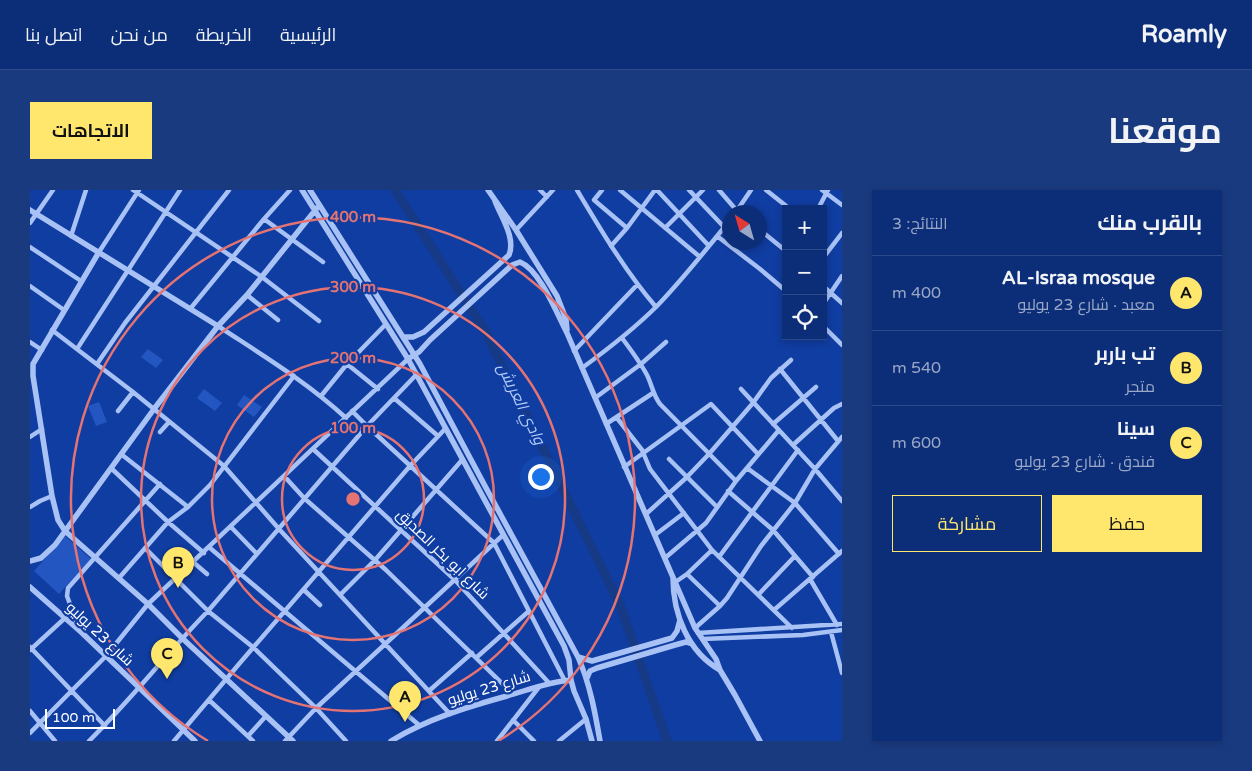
<!DOCTYPE html>
<html lang="ar">
<head>
<meta charset="utf-8">
<style>
	:root { --surface:#0c2e79; --page:#1a3a80; --text:#f1f3f6; --muted:#9aa8c6; --line:#2c4a8a; --accent:#ffe76d }
	body { margin:0; font-family:"Varela Round",Cairo,sans-serif; background:var(--page); color:var(--text); direction:rtl }
	.controls { position:absolute; right:15px; top:15px; display:grid; overflow:hidden; border-radius:0px; box-shadow:0 2px 8px #0003 }
	.controls button { width:45px; height:45px; display:grid; place-items:center; padding:0; border:0; border-bottom:1px solid var(--line); background:var(--surface); color:var(--text); font:25px sans-serif }
	.compass { position:absolute; left:692px; top:15px; width:45px; height:45px; border-radius:50%; background:var(--surface); box-shadow:0 2px 8px #0003; rotate:323deg }
	.scale { position:absolute; left:15px; bottom:12px; width:70px; box-sizing:border-box; padding-left:5px; border:2px solid #fff; border-top:0; font-size:14px; line-height:18px; white-space:nowrap; color:#fff; -webkit-text-stroke:4px #103da1; paint-order:stroke }
	.you { position:absolute; left:510px; top:286px; width:18px; height:18px; margin:-12px; border:4px solid #fff; border-radius:50%; background:#1a73e8; box-shadow:0 0 0 8px #1a73e833 }
	.badge { display:grid; place-items:center; width:32px; height:32px; border-radius:50%; background:var(--accent); color:#111; font-size:16px; font-weight:700 }
	.pin { position:absolute; translate:-50% -41px; filter:drop-shadow(0 1px 2px #0008) }
	.pin::after { content:''; position:absolute; top:26px; width:18px; height:15px; background:inherit; clip-path:polygon(0 0,100% 0,50% 100%) }
	.list { margin:0; padding:0; list-style:none }
	h2 { display:flex; justify-content:space-between; align-items:center; height:65px; margin:0; padding:0 20px; font-size:21px }
	h2 small { font-size:16px; font-weight:400; color:var(--muted) }
	.list li { display:grid; grid-template-columns:32px 1fr auto; gap:15px; align-items:center; box-sizing:border-box; height:75px; padding:0 20px; border-top:1px solid var(--line) }
	.list b { display:block; font-size:19px; white-space:nowrap }
	.list p { margin:0; font-size:16px; white-space:nowrap; color:var(--muted) }
	.list em { font-size:16px; font-style:normal; color:var(--muted) }
	.actions { display:flex; gap:10px; padding:15px 20px }
	.actions a { flex:1; padding:11px 0; border:1px solid var(--accent); border-radius:0px; text-align:center; font-size:18px; color:var(--accent) }
	.actions .main { background:var(--accent); color:#111 }
	.icon { flex:none; width:28px; height:28px; fill:none; stroke:currentColor; stroke-width:2; stroke-linecap:round; stroke-linejoin:round }
	.map { position:relative; flex:none; width:812px; height:551px; overflow:hidden; direction:ltr; border-radius:0px }
	header { display:flex; align-items:center; gap:30px; box-sizing:border-box; height:70px; padding:0 25px; background:var(--surface); border-bottom:1px solid var(--line) }
	header strong { font-size:24px }
	nav { display:flex; gap:28px; margin-inline-start:auto; font-size:18px }
	.intro { display:flex; align-items:center; justify-content:space-between; box-sizing:border-box; height:120px; padding:0 30px }
	h1 { margin:0; font-size:35px }
	.button { padding:12px 22px; border-radius:0px; background:var(--accent); color:#111; font-size:18px; font-weight:700 }
	main { display:flex; gap:30px; padding:0 30px }
	aside { flex:1; background:var(--surface); border-radius:0px; box-shadow:0 2px 8px #0003 }
	.map>svg:first-child { display:block }
</style>
</head>
<body>
<header>
<strong>Roamly</strong>
<nav><a>الرئيسية</a><a>الخريطة</a><a>من نحن</a><a>اتصل بنا</a></nav>
</header>
<div class="intro"><h1>موقعنا</h1><a class="button">الاتجاهات</a></div>
<main>
<aside>
<h2>بالقرب منك<small>النتائج: 3</small></h2>
<ul class="list">
<li><span class="badge">A</span><div><b>AL-Israa mosque</b><p>معبد · شارع 23 يوليو</p></div><em>400 m</em></li>
<li><span class="badge">B</span><div><b>تب باربر</b><p>متجر</p></div><em>540 m</em></li>
<li><span class="badge">C</span><div><b>سينا</b><p>فندق · شارع 23 يوليو</p></div><em>600 m</em></li>
</ul>
<div class="actions"><a class="main">حفظ</a><a>مشاركة</a></div>
</aside>
<div class="map">
<svg width="812" height="551" viewBox="0 0 812 551">
	<rect width="100%" height="100%" fill="#103da1"/>
	<path fill="#2356c0" d="M118,159L133,170L126,178L111,167Z
		M174,199L192,213L185,221L167,208Z
		M214,205L232,217L224,227L207,215Z
		M69,212L77,232L66,236L58,216Z
		M35,346L61,369L29,404L4,381Z"/>
	<g fill="none" stroke-linecap="round" stroke-linejoin="round">
		<path stroke="#173a87" stroke-width="9" d="M365,0L455,141L590,415L637,551"/>
		<path stroke="#a9c2f6" stroke-width="4.5" d="M103,0L232,87L289,131
			M510,0L517,7
			M547,0C571,40 595,81 626,117
			M572,0L564,10L597,38L625,0
			M590,0L670,67
			M627,0L679,56
			M659,0L694,37
			M689,0L708,22
			M736,0L760,19
			M792,0L812,15
			M788,19L798,0
			M706,22L721,0
			M234,29L293,72
			M0,33L23,0
			M636,37L673,0
			M486,40L523,0
			M730,40L756,61
			M41,46L56,0
			M687,46L730,79L756,101
			M581,56L597,38
			M0,57L51,91
			M69,62L109,0
			M793,68L812,43
			M0,96L34,120
			M793,96L812,113
			M217,105L248,130
			M793,114L812,86
			M160,119L234,29L260,0
			M188,136C232,165 277,192 316,228
			M793,136L812,155
			M22,140L103,202L194,276L249,339L420,524
			M592,148C601,160 610,172 617,185C622,195 623,205 630,214L706,291
			M0,152L12,160
			M47,159L150,0
			M544,161L607,95
			M67,174L95,133L199,0
			M317,174L348,199
			M552,178C578,159 604,139 627,116C653,89 676,60 700,30
			M750,179L808,251
			M711,199L785,279L812,311
			M291,206L317,174L356,134
			M364,208L408,246
			M565,208L611,174L636,152
			M88,221L103,202
			M322,221L337,236L464,353L535,491
			M587,228L612,260L620,279L682,360L762,438
			M576,234L623,203
			M743,234L786,197
			M130,242L139,232
			M0,247L12,239
			M763,255L804,218L812,214
			M283,259L425,390L519,493
			M91,264L158,317
			M639,269L687,317
			M594,277L681,214L728,264
			M81,278L138,332L174,363
			M717,278L765,313L809,364
			M255,287L274,308L356,380L483,504
			M698,301L743,340L783,387
			M0,317L10,311L22,306
			M616,324L656,288L679,264L723,213L741,188L761,170
			M201,337L227,364
			M625,345L654,323
			M115,358L178,421L224,458L286,518L316,551
			M180,358L389,535
			M689,367L768,260
			M635,368L676,333L706,291L749,240
			M163,372L177,384
			M657,384L690,416
			M89,388L138,332L158,317L180,295L264,186
			M780,389L807,435
			M644,393L657,384L682,360
			M274,400L290,415
			M729,404L765,366
			M310,405L345,370L432,270
			M744,420L812,361
			M665,438L690,416L697,408L731,356L765,313L785,279L812,247
			M50,441L37,406L38,398L130,294
			M801,442L812,483
			M668,443L812,434
			M672,449L773,445L812,440
			M0,457L75,536
			M0,460L35,428
			M447,467L499,421
			M400,500L442,463
			M179,510L223,551
			M0,521L25,551
			M483,530L504,551
			M0,543L76,466L118,414L378,169
			M218,546L236,526
			M59,551C101,510 137,463 178,421L337,236L387,184
			M144,551L209,474L380,276L415,239
			M255,551L286,518L473,345
			M467,551L509,497
			M529,551L556,529"/>
		<path stroke="#a9c2f6" stroke-width="5.5" d="M272,0L378,169L534,456L539,470L541,490L544,501L556,529L562,551
			M280,0L390,174L455,296L548,467C560,494 565,522 570,551
			M458,0L486,40L527,106L536,129L537,140
			M0,20L188,136
			M69,62L3,174V186L22,306L28,330L35,341L118,414L152,448L263,551
			M374,147H383L394,142L479,65C486,48 471,27 465,11
			M378,169L389,162L400,150L482,75L490,72C510,80 527,124 537,143L665,438L686,469L690,480L705,505L730,551
			M0,371L11,368L25,355L124,219L188,136L217,105L287,18
			M643,388C643,424 658,462 690,480
			M0,397L51,442L165,551
			M548,467L562,471L642,448L647,441L650,430
			M557,488L560,481L567,478L645,455L656,452L662,454
			M361,551C397,529 437,517 477,506C498,500 518,492 541,490"/>
	</g>
	<g fill="none" stroke="#e47373" stroke-width="2.5">
		<circle cx="323" cy="309" r="71"/>
		<circle cx="323" cy="309" r="141"/>
		<circle cx="323" cy="309" r="212"/>
		<path d="M178 551A282 282 0 1 1 468 551"/>
	</g>
	<g text-anchor="middle" dominant-baseline="central" stroke-width="4.5" stroke-linejoin="round" paint-order="stroke">
		<g font-size="15" fill="#fff" stroke="#103da1">
			<text transform="translate(413 364) rotate(44)">شارع ابو بكر الصديق</text>
			<text transform="translate(70 444) rotate(43)">شارع 23 يوليو</text>
			<text transform="translate(459 498) rotate(-17)">شارع 23 يوليو</text>
		</g>
		<g font-size="16" font-style="italic" fill="#b6cdfc" stroke="#103da1">
			<text transform="translate(491 214) rotate(64)">وادي العريش</text>
		</g>
	</g>
	<circle cx="323" cy="309" r="8" fill="#e47373" stroke="#103da1" stroke-width="2.5"/>
	<g font-size="15" text-anchor="middle" font-weight="bold" fill="#e47373" stroke="#103da1" stroke-width="4.5" stroke-linejoin="round" paint-order="stroke">
		<text x="323" y="32">400 m</text>
		<text x="323" y="102">300 m</text>
		<text x="323" y="173">200 m</text>
		<text x="323" y="243">100 m</text>
	</g>
</svg>
<div class="controls">
<button>+</button>
<button>−</button>
<button><svg class="icon" aria-label="locate" viewBox="0 0 24 24"><circle cx="12" cy="12" r="6"/><path d="M12 2v4M12 18v4M2 12h4M18 12h4"/></svg></button>
</div>
<svg class="compass" viewBox="-18 -18 36 36"><path d="M0-13l5 13h-10z" fill="#e53935"/><path d="M0 13l5-13h-10z" fill="#9aa8c6"/></svg>
<div class="scale">100 m</div>
<div class="you"></div>
<div class="pin badge" style="left:375px;top:532px">A</div>
<div class="pin badge" style="left:148px;top:398px">B</div>
<div class="pin badge" style="left:137px;top:489px">C</div>
</div>
</main>
</body>
</html>
